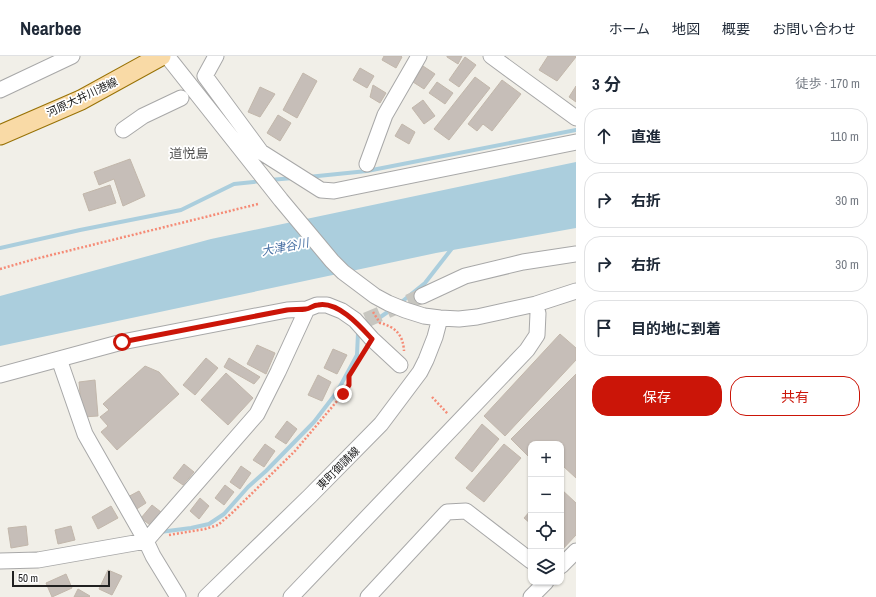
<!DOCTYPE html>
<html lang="ja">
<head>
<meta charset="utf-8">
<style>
	:root { --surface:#fff; --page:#f2f2f3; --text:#1f2937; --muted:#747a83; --line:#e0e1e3; --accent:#cb1508 }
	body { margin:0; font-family:"Archivo Narrow","Noto Sans JP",sans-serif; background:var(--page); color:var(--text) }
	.controls { position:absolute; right:12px; bottom:12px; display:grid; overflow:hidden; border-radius:8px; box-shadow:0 1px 3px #0004 }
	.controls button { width:36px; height:36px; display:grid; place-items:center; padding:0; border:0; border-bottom:1px solid var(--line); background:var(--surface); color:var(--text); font:20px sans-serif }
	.scale { position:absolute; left:12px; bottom:10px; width:98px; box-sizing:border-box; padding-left:4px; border:2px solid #212121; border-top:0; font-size:11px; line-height:14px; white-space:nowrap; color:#212121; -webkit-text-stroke:3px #fff; paint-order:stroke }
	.stop { position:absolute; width:12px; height:12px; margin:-9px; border:3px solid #cb1508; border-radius:50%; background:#fff }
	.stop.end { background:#cb1508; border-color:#fff; box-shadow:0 1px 4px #0008 }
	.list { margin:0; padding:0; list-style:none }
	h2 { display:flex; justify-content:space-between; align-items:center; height:52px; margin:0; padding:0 16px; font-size:17px }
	h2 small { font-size:13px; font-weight:400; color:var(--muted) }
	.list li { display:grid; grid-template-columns:26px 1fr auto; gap:12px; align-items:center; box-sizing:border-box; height:56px; margin:0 8px 8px; padding:0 8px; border:1px solid var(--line); border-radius:16px }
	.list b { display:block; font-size:15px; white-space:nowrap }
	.list em { font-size:13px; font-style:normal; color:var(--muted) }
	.actions { display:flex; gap:8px; padding:12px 16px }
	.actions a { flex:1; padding:9px 0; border:1px solid var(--accent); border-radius:16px; text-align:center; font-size:14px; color:var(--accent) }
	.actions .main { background:var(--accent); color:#fff }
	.icon { flex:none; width:22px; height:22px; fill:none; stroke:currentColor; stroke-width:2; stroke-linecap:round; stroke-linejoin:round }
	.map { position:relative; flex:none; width:576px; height:541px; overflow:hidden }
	header { display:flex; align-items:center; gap:24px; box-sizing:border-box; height:56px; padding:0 20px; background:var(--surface); border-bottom:1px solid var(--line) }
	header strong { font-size:19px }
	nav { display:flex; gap:22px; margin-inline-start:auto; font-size:14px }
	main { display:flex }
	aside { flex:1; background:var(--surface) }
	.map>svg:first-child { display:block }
</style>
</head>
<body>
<header>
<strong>Nearbee</strong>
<nav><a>ホーム</a><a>地図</a><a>概要</a><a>お問い合わせ</a></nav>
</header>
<main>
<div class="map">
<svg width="576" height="541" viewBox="0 0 576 541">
	<rect width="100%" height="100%" fill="#f1efe8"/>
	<path fill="#abcedd" d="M576,106V172L436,197L0,290V240L211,183Z"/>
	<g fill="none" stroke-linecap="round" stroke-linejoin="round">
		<path stroke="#abcedd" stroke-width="4" d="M308,121L367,115L576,74
			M270,124L293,122
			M0,192L80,174L181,154L234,128L262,125
			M399,248L425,227L453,191
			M366,271L392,253
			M160,476L191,472L209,468L224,458L248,431L266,415L314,366L337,336L357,299L358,277L361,275"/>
	</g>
	<path fill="#c6beb8" stroke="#c2b7ab" d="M384,0H401L402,1L396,12L382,4Z
		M447,0H462L458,8L447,1Z
		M548,0H576V1L557,25L539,14Z
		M465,1L476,9L459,31L449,24Z
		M423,10L435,18L424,33L413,26Z
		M360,12L374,20L367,32L353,24Z
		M303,17L317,25L297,62L283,54Z
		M475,21L490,32L449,84L434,73Z
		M502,24L521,38L492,75L483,68L477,75L468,68Z
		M437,26L453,37L445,48L429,37Z
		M373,29L386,37L380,47L370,41Z
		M576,30V46L569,41Z
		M260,31L275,38L260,61L248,56Z
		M423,44L435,60L424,68L412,52Z
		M278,59L291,67L280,85L267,77Z
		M402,68L415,76L409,88L395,80Z
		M130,103L145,140L123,150L114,123L99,129L94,116Z
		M110,129L116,147L89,155L83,138Z
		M560,278L576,292V304L505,380L484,360Z
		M257,289L275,297L266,318L247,308Z
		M333,293L347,299L337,318L324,312Z
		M206,302L218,312L195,339L183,329Z
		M229,302L260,321L254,328L224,311Z
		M145,310L159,316L179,338L117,394L101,376L108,370L100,361L109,354L103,348Z
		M226,317L253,342L228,369L201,344Z
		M576,318V422L563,410L561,412V388H531V403L511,383Z
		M318,319L331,326L322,345L308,339Z
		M95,324L98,360L82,361L79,326Z
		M287,365L297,373L286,388L275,381Z
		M482,368L499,383L472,416L455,402Z
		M265,388L275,395L264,411L253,404Z
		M504,388L521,402L484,446L466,432Z
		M184,408L194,416L183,429L173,422Z
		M241,410L251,417L240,433L230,426Z
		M225,429L234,436L224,449L215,442Z
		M561,433L576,447V479L561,495Z
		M139,435L146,447L132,456L124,443Z
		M200,442L209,450L199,463L190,455Z
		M152,449L161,456L150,469L141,462Z
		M111,450L118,462L98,473L92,461Z
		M531,454V468L524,462Z
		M26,470L28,489L11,492L8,472Z
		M71,470L75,484L58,488L55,474Z
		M108,514L122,520L112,539L99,533Z
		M66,518L72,532L52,541L46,527Z
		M78,533L90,540L89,541H74Z"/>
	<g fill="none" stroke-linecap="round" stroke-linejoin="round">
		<path stroke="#c7c6c0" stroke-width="15" stroke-dasharray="15 8" stroke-linecap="butt" d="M366,264L422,240"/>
		<g stroke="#a8a8a8" stroke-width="17">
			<path id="minor" d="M167,0L281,144L332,205L343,216L375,240L388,247L405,254L424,260L440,262L459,263L477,261L536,248L576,235
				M216,0L205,20L261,96L321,134L334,135L576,86
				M491,0L576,62
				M0,34L72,0
				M123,74L143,60L181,42
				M367,108L385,59L419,0
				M422,240L465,220L523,206L576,198
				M0,319L122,286L287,254L307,253
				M0,505L38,504L146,485L85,378L59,303
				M561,510L576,495
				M178,541L153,500L146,485L257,358L278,316L307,253L317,249H327L342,255L355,264L372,283L400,309
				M206,541L310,440L381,368L420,316L426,304L435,281L440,262
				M291,541L527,294L537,279L538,257
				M368,541L447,456L466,455L531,505
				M531,541L546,526"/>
		</g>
		<g stroke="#987206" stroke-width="21">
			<path id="major" d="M0,79L81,44L161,0"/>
		</g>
		<path stroke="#f58b76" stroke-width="2.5" stroke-dasharray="2 2" stroke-linecap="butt" d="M0,213L35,203L258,148
			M373,256L380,267C396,271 403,279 404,295
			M432,341L448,358
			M169,479L205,473L218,469L232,457L295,395L343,338L349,329V320L364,295"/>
		<use href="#minor" stroke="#fff" stroke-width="15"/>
		<use href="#major" stroke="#f9daa6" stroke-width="19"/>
	</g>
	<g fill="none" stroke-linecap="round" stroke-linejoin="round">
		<path stroke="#cb1508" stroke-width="5" d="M122,286L287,254C293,253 300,254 306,253C310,253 313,249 318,249C338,245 360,270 372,283L349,320V329L343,338"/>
	</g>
	<g text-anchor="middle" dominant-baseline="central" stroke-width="3.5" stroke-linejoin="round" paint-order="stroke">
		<g font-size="11" fill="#212121" stroke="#fff">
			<text transform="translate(82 41) rotate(-25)">河原大井川港線</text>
			<text transform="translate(338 412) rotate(-45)">東町御請線</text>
		</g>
		<g font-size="12" font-style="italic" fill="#4d74a6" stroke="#fff">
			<text transform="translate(285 191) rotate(-11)">大津谷川</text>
		</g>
		<g font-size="13" fill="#545454" stroke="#fff">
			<text x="189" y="97">道悦島</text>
		</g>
	</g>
</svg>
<div class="controls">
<button>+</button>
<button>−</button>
<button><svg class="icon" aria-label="locate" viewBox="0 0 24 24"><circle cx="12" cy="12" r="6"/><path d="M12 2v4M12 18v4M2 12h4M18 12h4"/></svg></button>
<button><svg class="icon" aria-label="layers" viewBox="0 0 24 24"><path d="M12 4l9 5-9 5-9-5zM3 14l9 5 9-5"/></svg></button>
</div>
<div class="scale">50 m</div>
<div class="stop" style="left:122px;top:286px"></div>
<div class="stop end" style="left:343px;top:338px"></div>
</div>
<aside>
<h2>3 分<small>徒歩 · 170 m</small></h2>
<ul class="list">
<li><svg class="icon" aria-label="ahead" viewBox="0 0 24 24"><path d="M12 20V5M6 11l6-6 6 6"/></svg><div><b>直進</b></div><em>110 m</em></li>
<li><svg class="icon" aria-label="right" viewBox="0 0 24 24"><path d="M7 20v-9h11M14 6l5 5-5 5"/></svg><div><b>右折</b></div><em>30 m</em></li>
<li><svg class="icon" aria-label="right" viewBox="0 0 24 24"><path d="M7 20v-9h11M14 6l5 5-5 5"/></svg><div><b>右折</b></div><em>30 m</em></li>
<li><svg class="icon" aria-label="arrive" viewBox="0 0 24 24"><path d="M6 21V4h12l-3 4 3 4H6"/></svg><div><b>目的地に到着</b></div></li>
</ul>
<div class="actions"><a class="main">保存</a><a>共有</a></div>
</aside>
</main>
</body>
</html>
